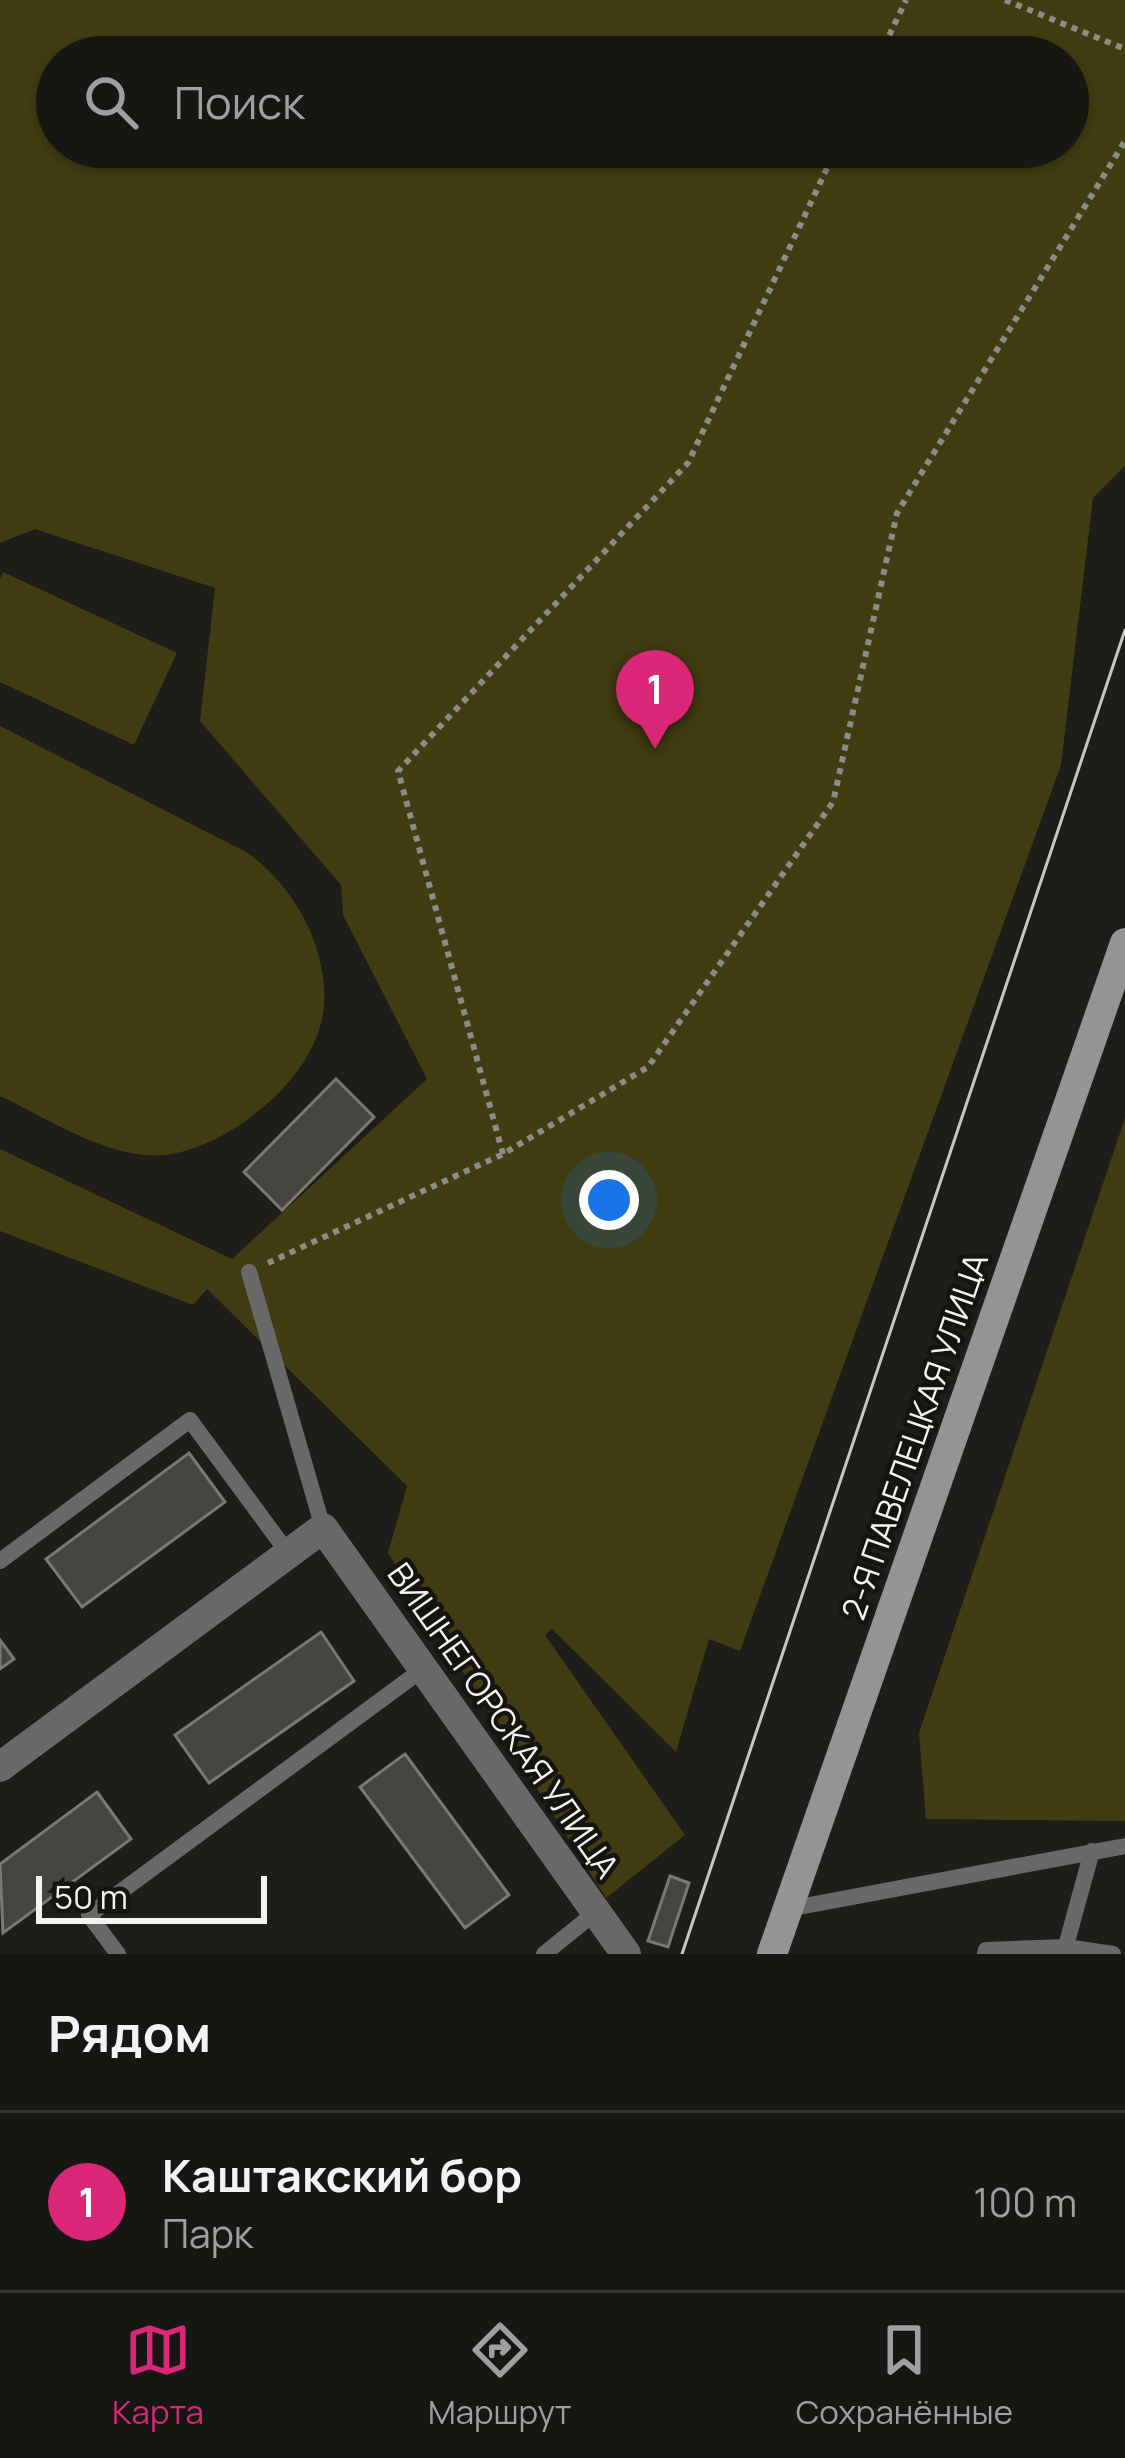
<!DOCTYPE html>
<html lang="ru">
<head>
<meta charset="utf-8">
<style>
	:root { --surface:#161613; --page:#1f1f1c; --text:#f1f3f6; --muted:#9e9fa0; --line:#353533; --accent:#db2777 }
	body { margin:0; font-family:Manrope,sans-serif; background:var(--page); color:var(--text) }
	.scale { position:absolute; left:36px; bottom:30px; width:231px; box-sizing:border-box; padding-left:12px; border:6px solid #f3f3f0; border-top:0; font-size:33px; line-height:42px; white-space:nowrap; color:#f3f3f0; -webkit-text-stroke:9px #141410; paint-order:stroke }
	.you { position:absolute; left:609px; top:1200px; width:42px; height:42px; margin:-30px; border:9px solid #fff; border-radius:50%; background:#1a73e8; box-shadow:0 0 0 18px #1a73e833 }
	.badge { display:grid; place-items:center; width:78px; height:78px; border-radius:50%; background:var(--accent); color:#fff; font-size:39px; font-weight:700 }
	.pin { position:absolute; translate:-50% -99px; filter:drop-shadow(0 3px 6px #0008) }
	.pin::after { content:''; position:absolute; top:63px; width:42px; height:36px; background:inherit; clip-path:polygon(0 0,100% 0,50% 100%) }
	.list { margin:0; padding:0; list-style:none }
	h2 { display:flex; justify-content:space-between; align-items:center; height:156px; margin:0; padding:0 48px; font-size:51px }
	h2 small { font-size:39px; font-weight:400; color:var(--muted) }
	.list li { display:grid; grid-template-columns:78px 1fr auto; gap:36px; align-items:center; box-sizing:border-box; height:180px; padding:0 48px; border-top:3px solid var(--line) }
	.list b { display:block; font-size:45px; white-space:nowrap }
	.list p { margin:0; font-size:39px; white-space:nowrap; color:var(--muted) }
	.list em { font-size:39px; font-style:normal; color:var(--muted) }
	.icon { flex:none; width:66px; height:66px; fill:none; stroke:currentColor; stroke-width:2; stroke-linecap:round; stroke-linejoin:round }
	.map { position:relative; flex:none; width:1125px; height:1954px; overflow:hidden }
	.search { position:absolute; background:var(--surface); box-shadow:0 3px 9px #0004; left:36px; right:36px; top:36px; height:132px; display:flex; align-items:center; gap:30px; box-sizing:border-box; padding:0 42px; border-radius:66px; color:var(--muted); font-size:45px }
	.sheet { height:336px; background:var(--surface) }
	nav { display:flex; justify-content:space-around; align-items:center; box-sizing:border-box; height:168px; border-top:3px solid var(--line); background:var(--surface); font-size:33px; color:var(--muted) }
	nav a { display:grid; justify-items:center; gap:6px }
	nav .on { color:var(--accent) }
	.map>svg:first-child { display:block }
</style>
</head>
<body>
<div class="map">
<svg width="1125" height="1954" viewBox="0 0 1125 1954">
	<rect width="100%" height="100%" fill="#1d1d19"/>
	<path fill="#413c11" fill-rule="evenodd" d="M0,0H1125V466L1093,498L1061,765L740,1651L709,1639L676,1752L552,1629L545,1635L685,1835L606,1898L388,1553L407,1486L207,1289L193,1305L0,1231V1149L232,1259L427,1079L343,915L341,885L200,721L215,588L35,529L0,543ZM57,57H1068V147H57Z
		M3,572L177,653L134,745L0,682V579Z
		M0,726L246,852C300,888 342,972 317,1036C303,1071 276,1099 247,1120C219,1140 180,1159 144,1155C94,1150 45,1117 0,1096Z
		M1125,1118V1821L926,1819L919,1733Z"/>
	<path fill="#454440" stroke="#797974" stroke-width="3" d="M336,1079L374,1117L282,1210L244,1172Z
		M189,1453L225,1502L82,1607L46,1559Z
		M321,1632L354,1681L209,1783L175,1735Z
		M0,1640L14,1659L0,1669Z
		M405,1754L509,1895L465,1928L360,1787Z
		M97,1792L131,1839L3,1933L0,1864Z
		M670,1876L689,1883L668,1947L648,1941Z"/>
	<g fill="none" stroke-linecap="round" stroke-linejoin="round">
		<path stroke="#8b8b88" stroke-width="6" stroke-dasharray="6 6" stroke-linecap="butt" d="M1005,0L1125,49
			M879,57L906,0
			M503,1154L398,771L688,463L837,147
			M268,1263L503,1154L648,1067L833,802L897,513L1125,141"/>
		<path stroke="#6a696a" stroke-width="16" d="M249,1272L323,1528
			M0,1561L190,1420L288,1553
			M788,1909L1125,1846
			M1064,1953L1092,1851
			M118,1954L89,1915L423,1669
			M544,1954L596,1912
			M985,1954L986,1950L1066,1947L1113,1954"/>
		<path stroke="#6a696a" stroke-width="30" d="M0,1767L323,1528L626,1954"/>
		<path stroke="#979497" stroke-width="30" d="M772,1954L1125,943"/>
		<path stroke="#c6c6c3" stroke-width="3" d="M682,1954L1125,630"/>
	</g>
	<g text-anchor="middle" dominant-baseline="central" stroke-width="9" stroke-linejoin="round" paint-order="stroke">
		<g font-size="33" fill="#f3f3f0" stroke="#141410">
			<text transform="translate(914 1436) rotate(-71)">2-Я ПАВЕЛЕЦКАЯ УЛИЦА</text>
			<text transform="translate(504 1720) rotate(55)">ВИШНЕГОРСКАЯ УЛИЦА</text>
		</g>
	</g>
</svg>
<div class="scale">50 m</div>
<div class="you"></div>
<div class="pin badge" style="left:655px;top:749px">1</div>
<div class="search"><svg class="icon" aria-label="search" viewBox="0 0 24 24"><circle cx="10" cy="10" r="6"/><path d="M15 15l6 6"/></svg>Поиск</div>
</div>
<section class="sheet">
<h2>Рядом<small></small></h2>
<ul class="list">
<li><span class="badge">1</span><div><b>Каштакский бор</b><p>Парк</p></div><em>100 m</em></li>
</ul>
</section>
<nav>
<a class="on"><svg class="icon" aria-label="map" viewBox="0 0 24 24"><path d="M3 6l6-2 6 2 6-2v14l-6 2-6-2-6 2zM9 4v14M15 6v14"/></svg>Карта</a>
<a><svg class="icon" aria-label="directions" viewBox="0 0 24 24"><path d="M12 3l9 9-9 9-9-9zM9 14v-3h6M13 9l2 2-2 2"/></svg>Маршрут</a>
<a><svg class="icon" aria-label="saved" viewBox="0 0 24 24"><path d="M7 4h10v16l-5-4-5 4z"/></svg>Сохранённые</a>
</nav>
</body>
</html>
